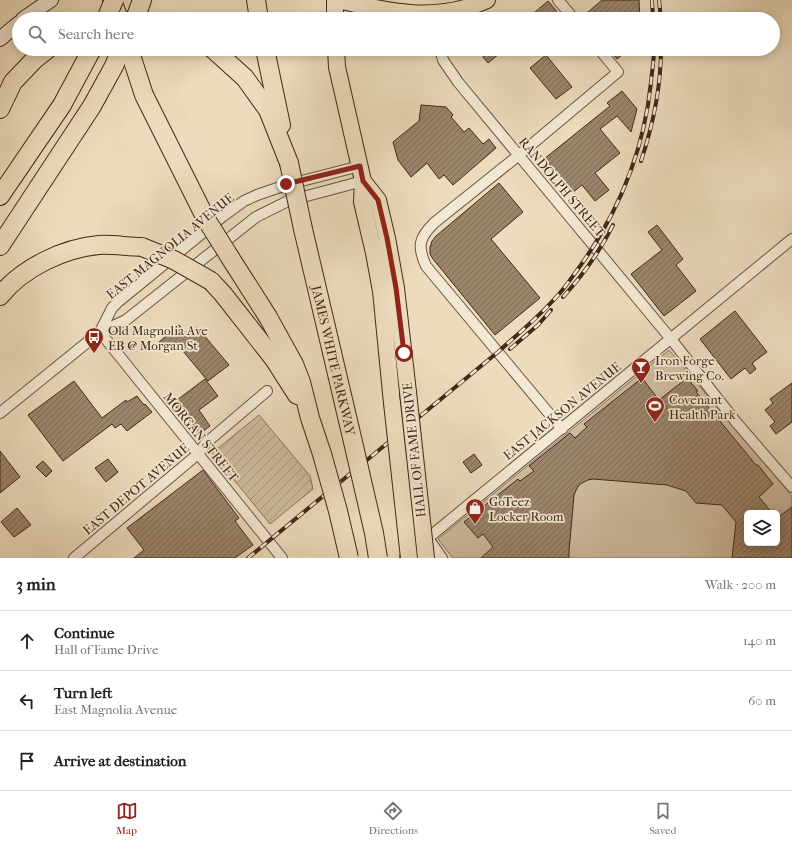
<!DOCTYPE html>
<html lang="en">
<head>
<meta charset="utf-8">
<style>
	:root { --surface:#fff; --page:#f2f2f2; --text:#202124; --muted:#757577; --line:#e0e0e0; --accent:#8f2418 }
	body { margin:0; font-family:"IM FELL French Canon",serif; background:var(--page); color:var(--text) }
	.controls { position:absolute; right:12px; bottom:12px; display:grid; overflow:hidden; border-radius:6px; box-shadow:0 2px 10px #0003 }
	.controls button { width:36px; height:36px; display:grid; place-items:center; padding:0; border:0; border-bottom:1px solid var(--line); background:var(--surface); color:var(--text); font:20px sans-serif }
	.stop { position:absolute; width:12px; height:12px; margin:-9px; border:3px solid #8f2418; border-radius:50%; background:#fff }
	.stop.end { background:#8f2418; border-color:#fff; box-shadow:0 1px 4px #0008 }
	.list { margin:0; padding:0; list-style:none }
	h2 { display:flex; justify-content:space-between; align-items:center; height:52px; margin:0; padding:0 16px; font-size:17px }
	h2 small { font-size:13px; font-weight:400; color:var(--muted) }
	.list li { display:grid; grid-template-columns:26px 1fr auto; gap:12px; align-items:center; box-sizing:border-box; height:60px; padding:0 16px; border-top:1px solid var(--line) }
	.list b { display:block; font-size:15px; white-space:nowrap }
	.list p { margin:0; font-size:13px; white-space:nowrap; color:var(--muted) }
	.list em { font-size:13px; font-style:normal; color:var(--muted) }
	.icon { flex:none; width:22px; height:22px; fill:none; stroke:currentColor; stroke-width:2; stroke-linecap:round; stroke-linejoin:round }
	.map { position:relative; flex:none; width:792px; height:558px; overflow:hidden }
	.search { position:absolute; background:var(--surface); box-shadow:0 2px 10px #0003; left:12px; right:12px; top:12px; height:44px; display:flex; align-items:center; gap:10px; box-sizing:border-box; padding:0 14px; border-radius:22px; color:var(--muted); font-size:15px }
	.sheet { height:232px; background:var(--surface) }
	nav { display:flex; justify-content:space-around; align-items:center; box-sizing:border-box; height:56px; border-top:1px solid var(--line); background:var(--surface); font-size:11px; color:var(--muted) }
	nav a { display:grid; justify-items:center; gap:2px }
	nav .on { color:var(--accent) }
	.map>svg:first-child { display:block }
</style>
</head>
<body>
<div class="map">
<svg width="792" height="558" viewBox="0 0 792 558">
	<defs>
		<pattern id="garden-furrows" width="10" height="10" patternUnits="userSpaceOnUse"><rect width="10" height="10" fill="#cfbca0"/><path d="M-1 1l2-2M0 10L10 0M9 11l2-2" fill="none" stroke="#aa9981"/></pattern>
		<pattern id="building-hatch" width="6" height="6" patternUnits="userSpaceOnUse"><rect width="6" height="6" fill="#9b856d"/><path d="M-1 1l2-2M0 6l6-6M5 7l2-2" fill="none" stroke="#806d59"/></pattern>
	</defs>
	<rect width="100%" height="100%" fill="#ecdbbc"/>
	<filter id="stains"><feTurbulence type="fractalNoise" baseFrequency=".005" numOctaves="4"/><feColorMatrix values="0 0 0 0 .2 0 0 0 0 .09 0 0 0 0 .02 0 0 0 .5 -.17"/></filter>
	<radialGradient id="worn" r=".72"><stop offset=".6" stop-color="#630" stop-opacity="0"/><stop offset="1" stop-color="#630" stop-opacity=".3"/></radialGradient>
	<path fill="#cfbca0" stroke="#89725c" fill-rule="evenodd" d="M669,350L792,496V558H453L438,539ZM747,513H777V543H747Z"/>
	<path fill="url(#garden-furrows)" stroke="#89725c" d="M259,415L310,476L313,489L270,524L212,453Z"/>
	<path fill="url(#building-hatch)" stroke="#432717" d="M602,0H639L640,19H580Z
		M548,1L563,19H527Z
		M489,49H505L488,63L483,57L486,52Z
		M609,49H629L617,59Z
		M546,55L572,87L556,99L530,68Z
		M622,91L637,109L631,132L617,116L600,129L620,153L595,173L609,190L595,201L582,185L572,193L544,159L610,106L607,103Z
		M421,105L446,107L453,115L451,117L464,132L469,128L483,144L489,139L496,148L453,185L444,175L439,179L427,163L411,177L398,160L393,142L419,121Z
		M499,183L523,212L491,239L540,298L495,335L433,259L430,254V247L432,241L436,236Z
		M657,225L683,259L676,265L696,291L664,316L631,274L662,250L648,232Z
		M735,311L767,352L752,363L756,369L750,374L745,368L731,379L700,339Z
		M179,325L187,335L197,327L229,365L208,381L177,344L167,351L159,342Z
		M642,378L659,400L687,378L698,391L696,392L756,465H758L773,484L759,497L772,513H747V543H777V518L792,507V558H732L736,522L722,505L696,503L686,491L667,485L593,479L588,480L580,484L577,488L574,495L569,551V558H481L493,547L483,534L478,538L464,522L518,479L520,481L534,471L529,466L570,433L575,438L587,427L584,424Z
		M205,379L218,396L199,410L210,426L198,435L173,403Z
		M74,381L102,418L126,400L127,402L137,396L144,405L145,404L152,412L127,431L121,424L115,428L112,424L63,461L28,415Z
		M792,383V422L776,434L770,426L775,422L765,410L773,403L770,399Z
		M0,451L20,477L0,493Z
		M474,454L482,465L471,473L463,462Z
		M108,459L118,472L106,482L95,468Z
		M43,461L52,471L46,477L36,467Z
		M203,470L239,518L235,521L253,545L235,558H134L144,550L127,528Z
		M17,508L31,525L14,537L1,522Z"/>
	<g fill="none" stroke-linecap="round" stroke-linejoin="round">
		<g stroke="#6d5440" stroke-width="12">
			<path id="street" d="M558,0L574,19
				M440,49L443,60L458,82L671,339L736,422L792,487
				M100,332L112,308L118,302L222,217L244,201L257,195L286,185L360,166
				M100,332L282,558
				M0,413L100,332L126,320L256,217L288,201L363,181
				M562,429L426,266C417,246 419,238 434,223L519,155L618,72L599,49
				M428,538L442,558
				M405,557L792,239
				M74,558L198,454L206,443L267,391"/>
		</g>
		<g stroke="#432717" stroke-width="16">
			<path id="secondary" d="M23,19L51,0
				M0,39L19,23"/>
		</g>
		<g stroke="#432717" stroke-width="18">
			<path id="primary" d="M335,0V19
				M338,0C389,12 437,23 487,0
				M336,49L337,67L363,181L362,202L374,253L381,291L392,403
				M363,181L378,200L387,238L396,288L408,392"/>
		</g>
		<g stroke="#432717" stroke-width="20">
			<g id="highway">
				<path d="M112,0L119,19"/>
				<path d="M256,0L259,19"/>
				<path d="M135,19L142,0"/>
				<path d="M129,49L144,95L206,219"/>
				<path d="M213,49L245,78L268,110L289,163"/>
				<path d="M265,49L281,125"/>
				<path d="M0,109L13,82L34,60L48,49"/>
				<path d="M0,196L62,105L92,49"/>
				<path id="s1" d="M303,229L353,442"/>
				<path d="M0,246L92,106L114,66L121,49"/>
				<path d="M231,259L268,317L294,364L301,382L310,418L322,454"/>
				<path d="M211,281L223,294L274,359L297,395"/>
				<path d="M0,296C22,268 64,248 99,245C113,244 128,247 142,247"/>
			</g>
		</g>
		<use href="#street" stroke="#f3e8d3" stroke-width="10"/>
		<use href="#secondary" stroke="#f3e8d3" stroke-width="14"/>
		<use href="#primary" stroke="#ecdbbc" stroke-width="16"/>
		<use href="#highway" stroke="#ecdbbc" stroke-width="18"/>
		<g stroke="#432717" stroke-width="4">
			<path id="rail" d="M652,0L653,19
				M659,0L661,19
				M641,161C653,125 661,87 661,49
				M563,297C583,275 600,251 613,225
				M510,349L538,325L551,310
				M248,558L498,352C519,333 541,315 559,294C566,286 572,277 578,269C618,214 644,151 651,82C652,71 654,60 654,49"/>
		</g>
		<use href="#rail" stroke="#f3e8d3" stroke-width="2.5" stroke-dasharray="8" stroke-linecap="butt"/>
		<g stroke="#432717" stroke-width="18" stroke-linecap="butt">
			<path id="primary-bridge" d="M408,392L426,558
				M392,403L409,558"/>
		</g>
		<g stroke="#432717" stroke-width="20" stroke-linecap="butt">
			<path id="highway-bridge" d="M106,19L114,0
				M289,163L303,229
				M206,219L231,259
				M142,247L174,260L211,281
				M353,442L374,533L378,558
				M322,454L338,511L349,558"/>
		</g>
		<use href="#primary-bridge" stroke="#ecdbbc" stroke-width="16"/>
		<use href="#highway-bridge" stroke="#ecdbbc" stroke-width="18"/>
	</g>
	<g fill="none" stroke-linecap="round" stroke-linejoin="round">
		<path stroke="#8f2418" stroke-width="5" d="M286,184L360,166L363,181L378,200L387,238L396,288L404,353"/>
	</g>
	<defs>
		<g id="bus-pin" transform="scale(1)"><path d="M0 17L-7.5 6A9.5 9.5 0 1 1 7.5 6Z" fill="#8f2418" stroke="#f3e8d3"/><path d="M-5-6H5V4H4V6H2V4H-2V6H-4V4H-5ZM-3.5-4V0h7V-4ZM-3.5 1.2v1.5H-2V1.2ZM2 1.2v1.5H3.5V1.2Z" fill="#fff"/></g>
		<g id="bar-pin" transform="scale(1)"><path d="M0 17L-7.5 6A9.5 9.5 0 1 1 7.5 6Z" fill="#8f2418" stroke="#f3e8d3"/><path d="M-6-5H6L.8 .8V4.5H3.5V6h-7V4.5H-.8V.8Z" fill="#fff"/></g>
		<g id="stadium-pin" transform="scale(1)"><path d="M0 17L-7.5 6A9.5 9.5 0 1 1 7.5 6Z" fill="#8f2418" stroke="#f3e8d3"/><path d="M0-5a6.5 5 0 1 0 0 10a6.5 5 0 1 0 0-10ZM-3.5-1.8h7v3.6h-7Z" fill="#fff"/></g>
		<g id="shop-pin" transform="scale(1)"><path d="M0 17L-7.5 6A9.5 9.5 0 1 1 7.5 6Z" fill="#8f2418" stroke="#f3e8d3"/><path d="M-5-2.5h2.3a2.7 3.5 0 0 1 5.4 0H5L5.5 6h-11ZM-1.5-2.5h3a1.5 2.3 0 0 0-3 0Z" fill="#fff"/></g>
	</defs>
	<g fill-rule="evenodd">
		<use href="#bus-pin" x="94" y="337"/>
		<use href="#bar-pin" x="641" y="367"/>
		<use href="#stadium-pin" x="655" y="406"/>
		<use href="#shop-pin" x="475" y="508"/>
	</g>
	<g text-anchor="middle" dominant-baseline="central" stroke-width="3.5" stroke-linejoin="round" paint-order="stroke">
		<g font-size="13" fill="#432717" stroke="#f3e8d3">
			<text transform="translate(562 187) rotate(50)">RANDOLPH STREET</text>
			<text transform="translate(170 246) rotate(-39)">EAST MAGNOLIA AVENUE</text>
			<text stroke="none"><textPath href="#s1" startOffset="135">JAMES WHITE PARKWAY</textPath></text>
			<text transform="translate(562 411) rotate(-39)">EAST JACKSON AVENUE</text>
			<text transform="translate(201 437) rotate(51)">MORGAN STREET</text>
			<text transform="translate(414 450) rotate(-96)">HALL OF FAME DRIVE</text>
			<text transform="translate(136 489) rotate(-40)">EAST DEPOT AVENUE</text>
		</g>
		<g font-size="13" fill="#432717" stroke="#f3e8d3" text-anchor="start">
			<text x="108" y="330">Old Magnolia Ave<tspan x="108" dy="15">EB @ Morgan St</tspan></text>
			<text x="655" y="360">Iron Forge<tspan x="655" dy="15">Brewing Co.</tspan></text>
			<text x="669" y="399">Covenant<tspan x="669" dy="15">Health Park</tspan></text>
			<text x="489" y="501">GoTeez<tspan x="489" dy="15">Locker Room</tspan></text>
		</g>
	</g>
	<rect width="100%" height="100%" filter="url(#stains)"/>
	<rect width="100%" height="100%" fill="url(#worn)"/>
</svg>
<div class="controls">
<button><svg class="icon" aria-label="layers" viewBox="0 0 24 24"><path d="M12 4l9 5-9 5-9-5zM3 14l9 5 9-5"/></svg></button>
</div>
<div class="stop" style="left:404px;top:353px"></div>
<div class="stop end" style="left:286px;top:184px"></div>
<div class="search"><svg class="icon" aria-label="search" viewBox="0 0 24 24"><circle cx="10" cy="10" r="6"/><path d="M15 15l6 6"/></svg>Search here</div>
</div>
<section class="sheet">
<h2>3 min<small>Walk · 200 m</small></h2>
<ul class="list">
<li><svg class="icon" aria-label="ahead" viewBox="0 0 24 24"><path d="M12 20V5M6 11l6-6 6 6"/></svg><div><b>Continue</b><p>Hall of Fame Drive</p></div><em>140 m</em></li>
<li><svg class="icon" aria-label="left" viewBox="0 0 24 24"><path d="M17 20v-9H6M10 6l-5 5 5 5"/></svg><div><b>Turn left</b><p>East Magnolia Avenue</p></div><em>60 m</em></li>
<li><svg class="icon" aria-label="arrive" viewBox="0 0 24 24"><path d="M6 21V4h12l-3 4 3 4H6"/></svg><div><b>Arrive at destination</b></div></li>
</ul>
</section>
<nav>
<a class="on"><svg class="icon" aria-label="map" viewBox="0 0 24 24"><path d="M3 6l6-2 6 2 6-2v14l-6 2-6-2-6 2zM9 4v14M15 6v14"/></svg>Map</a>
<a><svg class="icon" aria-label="directions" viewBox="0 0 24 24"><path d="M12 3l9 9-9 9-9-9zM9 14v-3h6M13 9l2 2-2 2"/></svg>Directions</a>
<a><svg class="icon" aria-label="saved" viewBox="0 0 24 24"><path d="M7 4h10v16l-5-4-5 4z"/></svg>Saved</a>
</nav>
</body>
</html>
